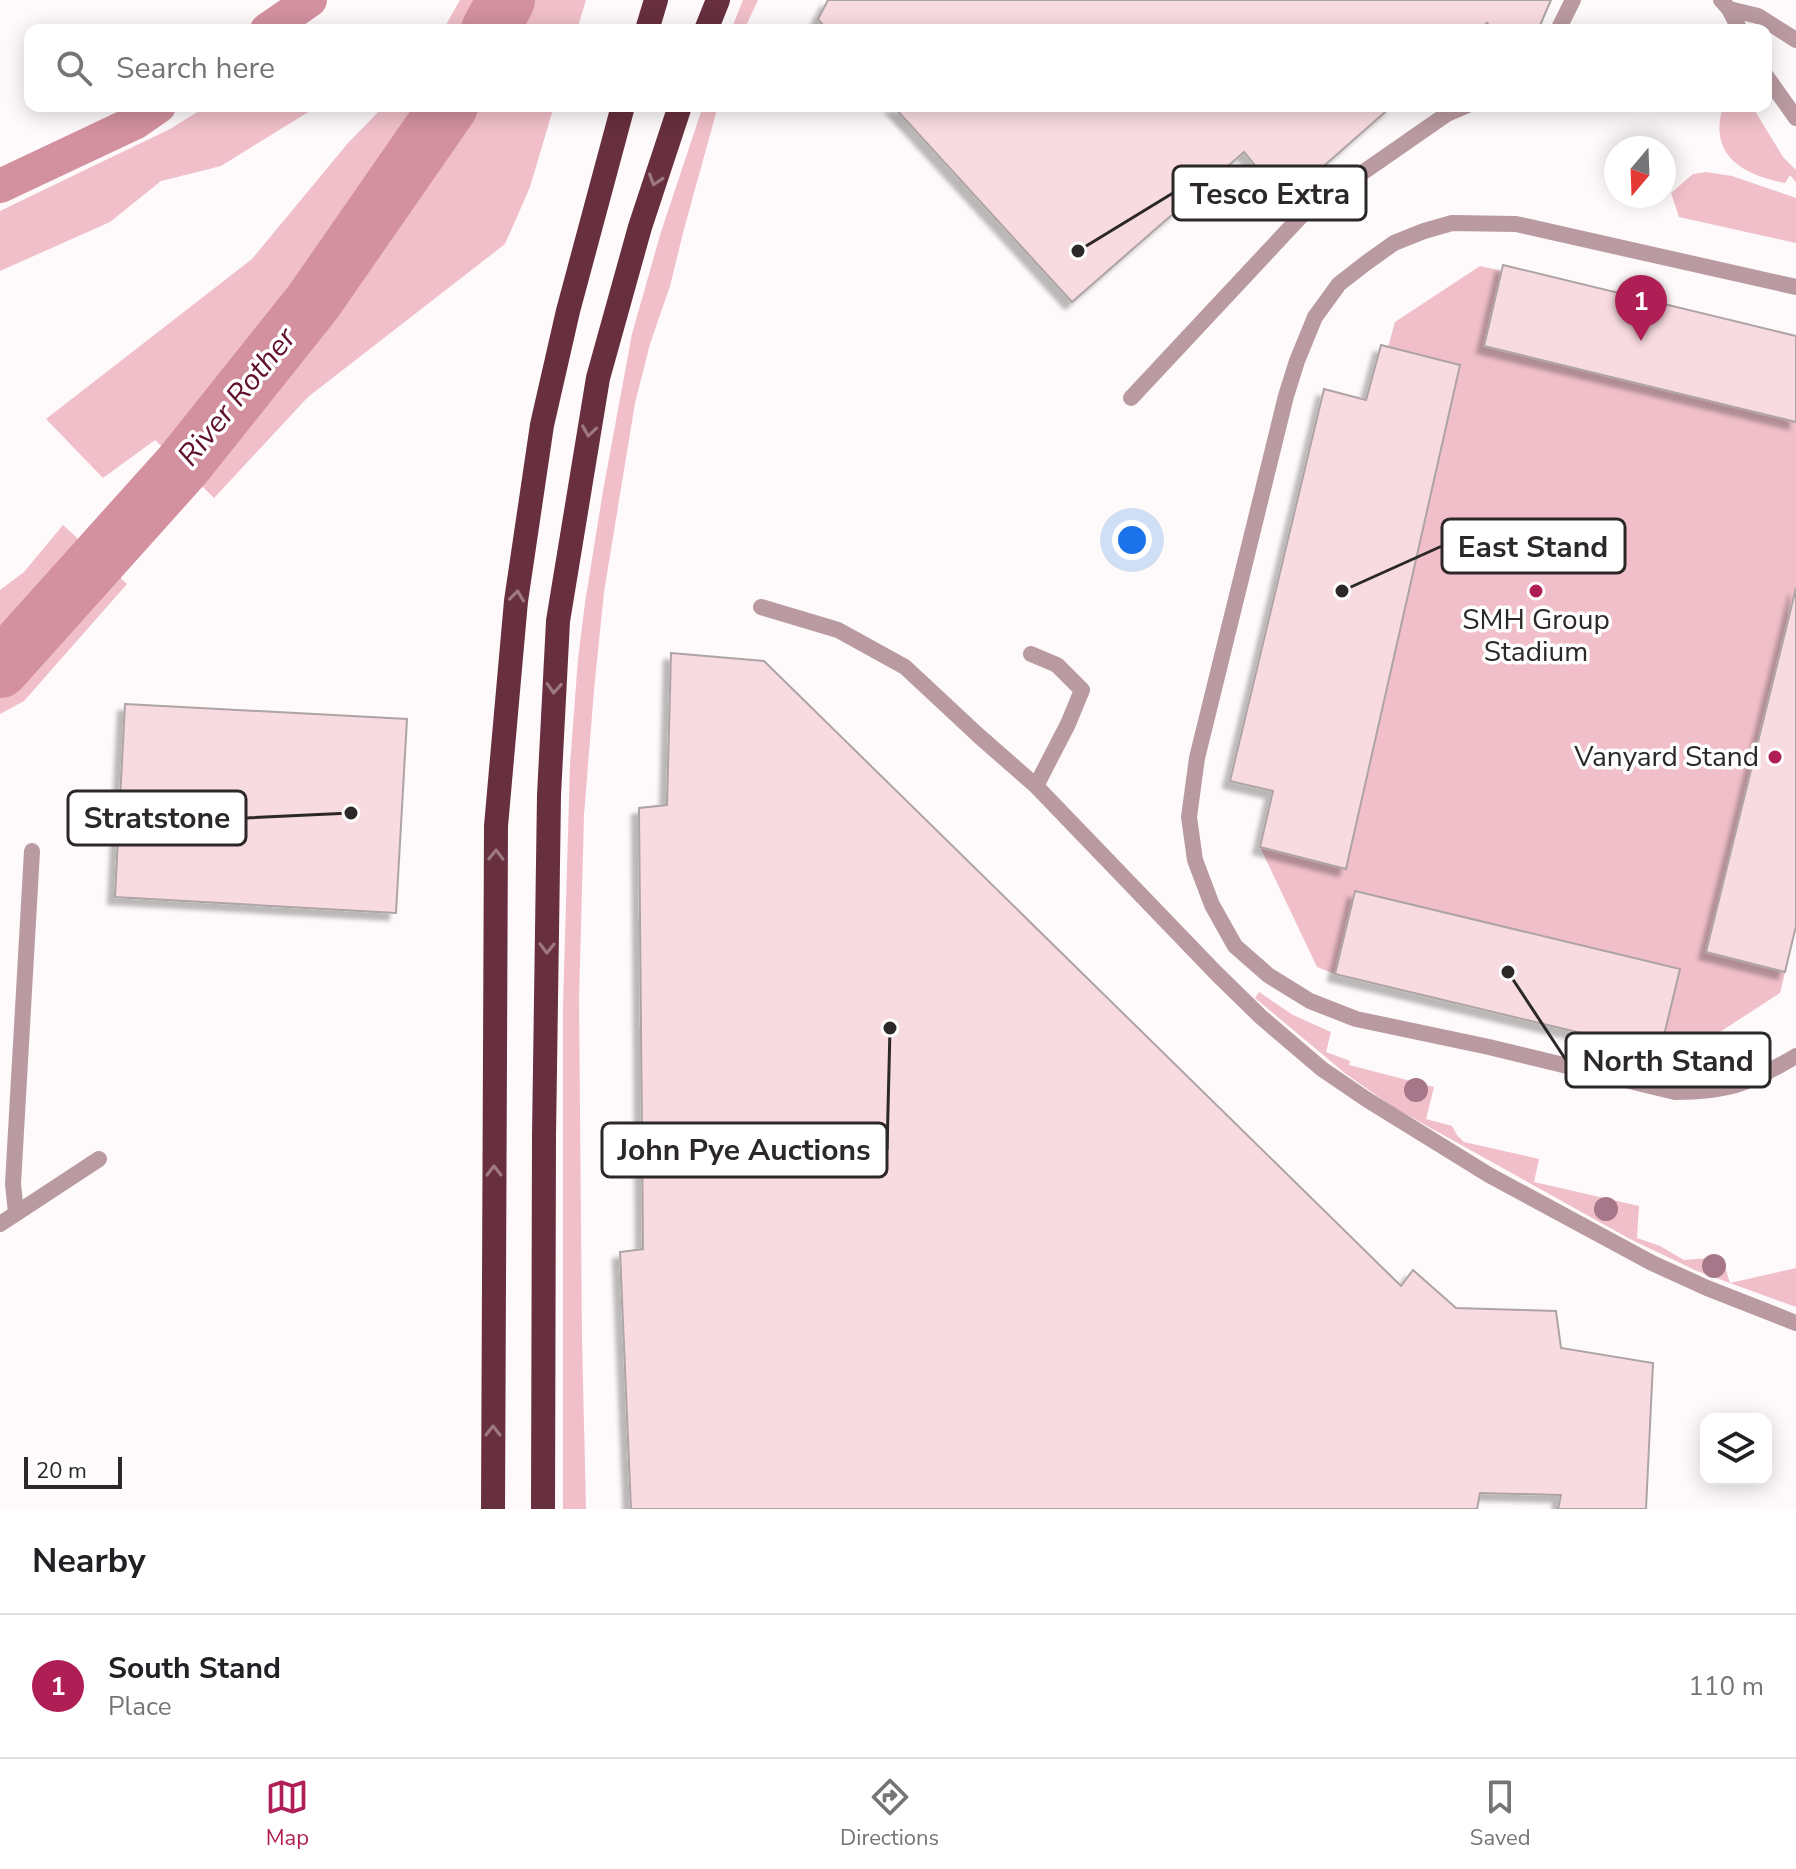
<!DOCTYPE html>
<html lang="en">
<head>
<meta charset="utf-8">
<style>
	:root { --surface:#fff; --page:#f6f6f6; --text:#202124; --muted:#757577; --line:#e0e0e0; --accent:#af1f55 }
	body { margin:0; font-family:"Nunito Sans",sans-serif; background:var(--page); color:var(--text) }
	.controls { position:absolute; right:24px; bottom:24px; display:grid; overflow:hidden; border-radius:16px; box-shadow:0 4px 20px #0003 }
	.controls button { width:72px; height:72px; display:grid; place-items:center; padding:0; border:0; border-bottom:2px solid var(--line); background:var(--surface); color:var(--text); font:40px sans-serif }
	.compass { position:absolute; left:1604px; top:136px; width:72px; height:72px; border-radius:50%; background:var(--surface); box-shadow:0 4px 20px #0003; rotate:199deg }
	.scale { position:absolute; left:24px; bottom:20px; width:98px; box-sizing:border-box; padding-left:8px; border:4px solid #2c2828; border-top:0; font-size:22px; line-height:28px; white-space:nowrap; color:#2c2828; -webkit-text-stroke:6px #fff; paint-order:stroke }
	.you { position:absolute; left:1132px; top:540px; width:28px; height:28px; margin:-20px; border:6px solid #fff; border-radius:50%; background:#1a73e8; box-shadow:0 0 0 12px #1a73e833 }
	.badge { display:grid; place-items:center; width:52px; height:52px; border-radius:50%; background:var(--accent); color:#fff; font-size:26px; font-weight:700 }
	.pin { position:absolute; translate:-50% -66px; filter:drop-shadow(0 2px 4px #0008) }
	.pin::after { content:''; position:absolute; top:42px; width:28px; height:24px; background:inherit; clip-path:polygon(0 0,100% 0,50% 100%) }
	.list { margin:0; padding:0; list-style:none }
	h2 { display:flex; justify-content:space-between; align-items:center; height:104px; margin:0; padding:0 32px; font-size:34px }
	h2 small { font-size:26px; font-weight:400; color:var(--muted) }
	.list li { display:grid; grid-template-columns:52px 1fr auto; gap:24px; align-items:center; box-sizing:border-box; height:144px; padding:0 32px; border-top:2px solid var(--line) }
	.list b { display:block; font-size:30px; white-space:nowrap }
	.list p { margin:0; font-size:26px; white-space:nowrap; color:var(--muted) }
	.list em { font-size:26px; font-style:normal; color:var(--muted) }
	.icon { flex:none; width:44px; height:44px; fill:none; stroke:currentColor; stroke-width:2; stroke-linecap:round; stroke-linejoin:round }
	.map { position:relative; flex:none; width:1796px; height:1509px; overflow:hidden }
	.search { position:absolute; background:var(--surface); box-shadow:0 4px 20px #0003; left:24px; right:24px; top:24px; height:88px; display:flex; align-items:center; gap:20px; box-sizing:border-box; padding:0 28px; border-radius:16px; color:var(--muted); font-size:30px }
	.sheet { height:248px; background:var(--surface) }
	nav { display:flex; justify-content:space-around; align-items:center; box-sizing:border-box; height:112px; border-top:2px solid var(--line); background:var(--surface); font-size:22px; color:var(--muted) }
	nav a { display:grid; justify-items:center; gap:4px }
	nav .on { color:var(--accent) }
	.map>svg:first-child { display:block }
</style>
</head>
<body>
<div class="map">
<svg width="1796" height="1509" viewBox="0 0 1796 1509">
	<defs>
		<filter id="shadow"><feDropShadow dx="-7" dy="7" stdDeviation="2" flood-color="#0004"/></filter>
	</defs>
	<rect width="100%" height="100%" fill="#fef9fa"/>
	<path fill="#f0bfc9" d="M460,0H586L577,30H443Z
		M743,0H758L744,30H731Z
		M207,106H307L310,111L221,166L161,181L110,222L0,271V211L170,129Z
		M384,106H554L530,187L505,244L308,397L214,498L155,440L103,478L46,419L252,259L348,143Z
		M703,106H718L684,229L670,286L650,344L635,403L604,592L594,690L584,815L579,999L582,1340L586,1509H563V1006L570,765L578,659L585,603L603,491L632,334L661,232Z
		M1723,106H1752L1783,157L1796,170V182L1790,175L1785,183C1742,175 1708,155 1723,106Z
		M1706,172L1732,176L1796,198V243L1679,217L1671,193L1693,174Z
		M1503,265L1796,336V926L1780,993L1683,1056L1335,974L1317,967L1260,847L1273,791L1230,781L1324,389L1366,400L1381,345L1388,347L1395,322L1480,266L1502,271Z
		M63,525L127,584L24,701L0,714V590L24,572Z
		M1259,992L1293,1015L1331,1032L1326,1052L1350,1061L1349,1065L1434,1087L1426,1119L1452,1126L1457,1135L1464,1142L1539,1159L1534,1182L1639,1206L1637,1238L1660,1246L1684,1260L1722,1257L1730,1283L1796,1268V1307L1697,1271L1630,1239L1393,1107L1346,1074L1255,998Z"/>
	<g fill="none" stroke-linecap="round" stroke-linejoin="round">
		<path stroke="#d3909f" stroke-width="34" d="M267,30L310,0
			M0,186L136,122L159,106"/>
		<path stroke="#d3909f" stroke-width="58" d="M490,30L506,0
			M0,669L183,465L313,302L449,106"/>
	</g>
	<path fill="#f8dbe0" stroke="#aea3a5" stroke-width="2" filter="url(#shadow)" d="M828,0H1551L1538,30H1493L1487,23L1479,30H827L818,19Z
		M893,106H1392L1284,201L1244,152L1072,302Z
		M1503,265L1796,336V422L1484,346Z
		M1381,345L1460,365L1346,869L1260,847L1273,791L1230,781L1324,389L1366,400Z
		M1796,588V926L1785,972L1706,952Z
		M671,653L764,661L1401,1286L1413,1270L1456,1308L1556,1311L1561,1348L1653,1363L1646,1509H1558L1561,1495L1480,1493L1477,1509H631L620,1252L643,1249L639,808L667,805Z
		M125,704L407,719L396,913L115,897Z
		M1355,891L1680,969L1660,1052L1335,974Z"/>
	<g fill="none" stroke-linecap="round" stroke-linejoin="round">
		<path stroke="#b99aa0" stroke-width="16" d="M1721,0L1729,9L1740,30
			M1729,9L1758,16L1796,40
			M1558,30L1573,0
			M1766,76L1796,118
			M1796,287L1516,224L1452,223L1424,231L1394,243L1366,263L1339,284L1315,317L1297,361L1286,396L1197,758L1189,817L1195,860L1212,905L1235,946L1268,975L1310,1001L1356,1019L1489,1047L1675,1092C1728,1092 1751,1083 1796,1056
			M1131,398L1303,214L1447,114L1466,106
			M761,607L838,630L905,667L979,736L1036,786L1216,973L1261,1017L1322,1069L1366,1099L1489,1175L1652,1263L1707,1288L1796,1323
			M1031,654L1057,665L1082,690L1068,724L1036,786
			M16,1213L13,1184L32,851
			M0,1224L99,1159"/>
		<path stroke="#682f3e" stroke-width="24" d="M647,30L656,0
			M706,30L718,0
			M493,1509L496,826L516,601L542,425L568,311L623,106
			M543,1509L544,1136L549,795L558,621L598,378L640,227L680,106"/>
	</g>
	<g fill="#a57788">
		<circle cx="1416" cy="1090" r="12"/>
		<circle cx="1606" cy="1209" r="12"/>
		<circle cx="1714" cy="1266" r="12"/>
	</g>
	<defs><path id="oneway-chevron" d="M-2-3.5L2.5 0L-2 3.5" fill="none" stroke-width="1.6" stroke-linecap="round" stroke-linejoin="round" transform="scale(2)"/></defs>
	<g stroke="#9d7882">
		<use href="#oneway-chevron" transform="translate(655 180) rotate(108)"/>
		<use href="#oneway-chevron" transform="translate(589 431) rotate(99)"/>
		<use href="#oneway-chevron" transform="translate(517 596) rotate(-83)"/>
		<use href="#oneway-chevron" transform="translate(554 688) rotate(93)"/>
		<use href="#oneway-chevron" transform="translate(496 855) rotate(-89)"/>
		<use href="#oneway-chevron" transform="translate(547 948) rotate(91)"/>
		<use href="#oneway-chevron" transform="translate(494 1171) rotate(-90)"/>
		<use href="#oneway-chevron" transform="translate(493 1431) rotate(-90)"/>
	</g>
	<g fill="#af1f55" stroke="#fff" stroke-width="3">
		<circle cx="1536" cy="591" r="8"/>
		<circle cx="1775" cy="757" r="8"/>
	</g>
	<g text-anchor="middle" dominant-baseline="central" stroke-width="7" stroke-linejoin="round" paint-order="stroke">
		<g font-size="28" fill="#2c2828" stroke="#fff">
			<text x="1536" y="620">SMH Group<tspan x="1536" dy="32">Stadium</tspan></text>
			<text x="1759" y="757" text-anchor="end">Vanyard Stand</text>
		</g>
		<g font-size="30" font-style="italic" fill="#61112e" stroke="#fff">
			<text transform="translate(237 397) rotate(-51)">River Rother</text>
		</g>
	</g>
	<path fill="none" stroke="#2c2828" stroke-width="3" d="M1078 251L1173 193M1342 591L1442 546M351 813L246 818M1508 972L1566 1060M890 1028L887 1150"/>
	<g fill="#2c2828" stroke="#fff" stroke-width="3">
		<circle cx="1078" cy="251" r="8"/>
		<circle cx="1342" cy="591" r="8"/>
		<circle cx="351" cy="813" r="8"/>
		<circle cx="1508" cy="972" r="8"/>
		<circle cx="890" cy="1028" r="8"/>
	</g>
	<g fill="#fff" stroke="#2c2828" stroke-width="3">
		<rect x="1173" y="166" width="193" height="54" rx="8"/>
		<rect x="1442" y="519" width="183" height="54" rx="8"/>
		<rect x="68" y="791" width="178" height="54" rx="8"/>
		<rect x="1566" y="1033" width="204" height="54" rx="8"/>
		<rect x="602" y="1123" width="285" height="54" rx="8"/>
	</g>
	<g font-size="30" text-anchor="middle" font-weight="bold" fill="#2c2828">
		<text x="1270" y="204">Tesco Extra</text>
		<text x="1533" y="557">East Stand</text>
		<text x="157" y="828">Stratstone</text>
		<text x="1668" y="1071">North Stand</text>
		<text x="744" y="1160">John Pye Auctions</text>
	</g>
</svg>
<div class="controls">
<button><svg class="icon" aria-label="layers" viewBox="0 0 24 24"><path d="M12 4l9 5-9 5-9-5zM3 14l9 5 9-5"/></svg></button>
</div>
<svg class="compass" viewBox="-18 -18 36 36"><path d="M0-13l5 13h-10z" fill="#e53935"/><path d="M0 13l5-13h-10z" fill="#757577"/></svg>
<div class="scale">20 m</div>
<div class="you"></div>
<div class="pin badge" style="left:1641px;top:341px">1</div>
<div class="search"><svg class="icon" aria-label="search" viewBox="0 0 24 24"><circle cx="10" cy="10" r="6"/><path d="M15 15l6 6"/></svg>Search here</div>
</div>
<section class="sheet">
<h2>Nearby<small></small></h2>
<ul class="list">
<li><span class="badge">1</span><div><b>South Stand</b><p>Place</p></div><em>110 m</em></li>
</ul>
</section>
<nav>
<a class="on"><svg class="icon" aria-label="map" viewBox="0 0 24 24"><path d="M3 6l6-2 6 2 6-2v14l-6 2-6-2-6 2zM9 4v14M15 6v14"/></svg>Map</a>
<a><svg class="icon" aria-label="directions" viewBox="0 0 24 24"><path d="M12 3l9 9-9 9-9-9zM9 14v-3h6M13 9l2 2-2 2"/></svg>Directions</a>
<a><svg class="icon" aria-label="saved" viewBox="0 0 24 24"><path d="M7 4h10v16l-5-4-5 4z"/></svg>Saved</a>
</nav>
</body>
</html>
